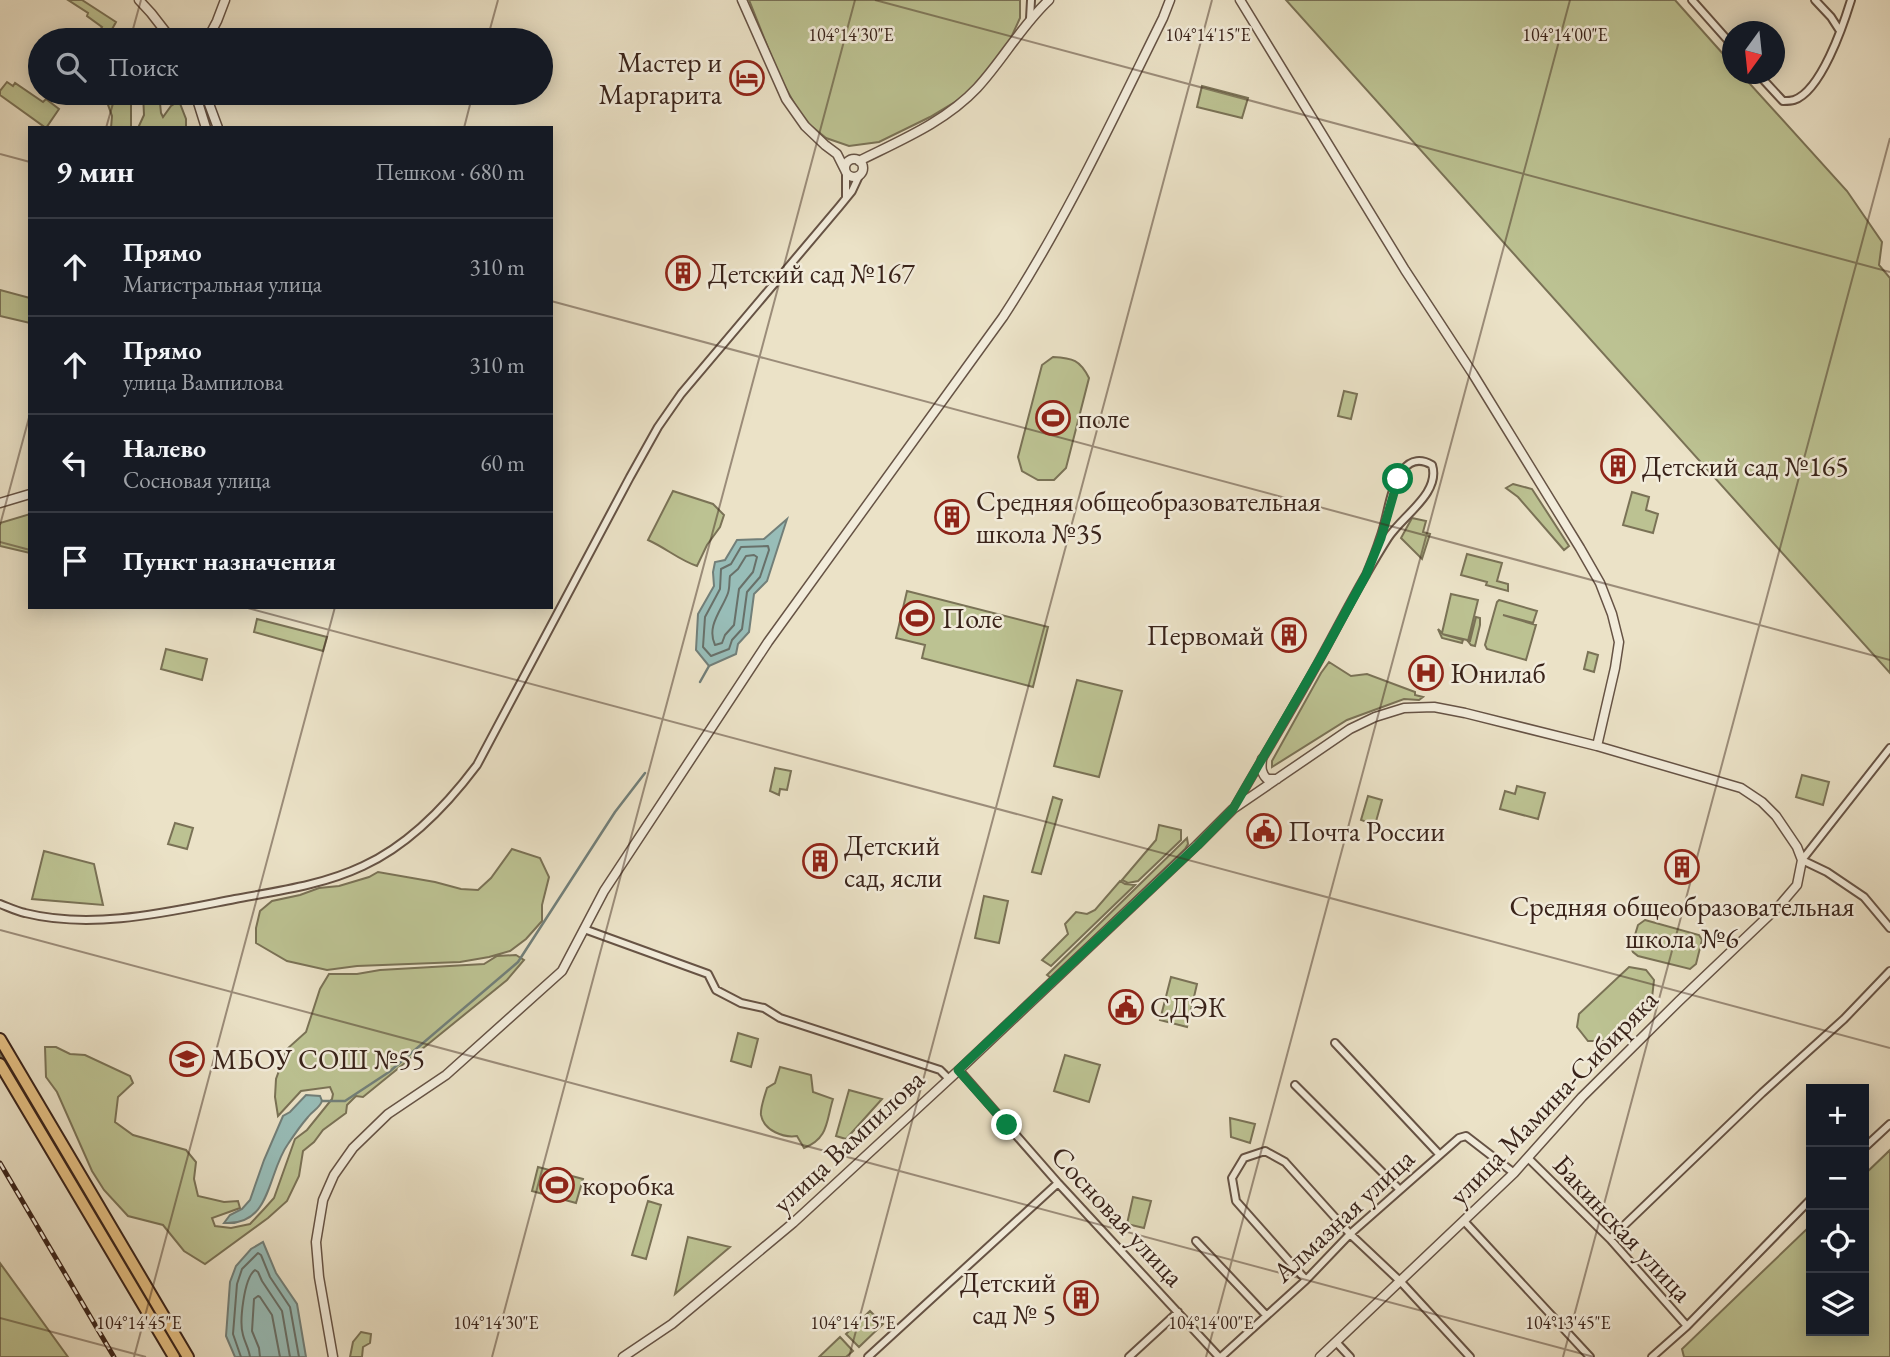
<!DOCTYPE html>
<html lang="ru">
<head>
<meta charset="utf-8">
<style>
	:root { --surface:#171b24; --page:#20242c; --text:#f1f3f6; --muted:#9ea1a6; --line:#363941 }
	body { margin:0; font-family:"EB Garamond",serif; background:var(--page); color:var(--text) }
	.controls { position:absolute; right:21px; bottom:21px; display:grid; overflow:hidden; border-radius:0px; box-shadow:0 4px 18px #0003 }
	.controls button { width:63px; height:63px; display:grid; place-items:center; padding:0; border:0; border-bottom:2px solid var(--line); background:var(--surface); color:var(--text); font:35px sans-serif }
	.compass { position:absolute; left:1722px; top:21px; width:63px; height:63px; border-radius:50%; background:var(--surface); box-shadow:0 4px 18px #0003; rotate:195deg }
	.stop { position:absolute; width:21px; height:21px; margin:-16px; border:5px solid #0b8043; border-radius:50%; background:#fff }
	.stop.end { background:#0b8043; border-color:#fff; box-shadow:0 2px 7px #0008 }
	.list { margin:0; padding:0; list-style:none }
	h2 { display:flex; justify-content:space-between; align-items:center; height:91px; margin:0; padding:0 28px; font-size:30px }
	h2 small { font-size:23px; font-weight:400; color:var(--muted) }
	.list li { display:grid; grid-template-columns:46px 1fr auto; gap:21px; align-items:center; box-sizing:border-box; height:98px; padding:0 28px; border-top:2px solid var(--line) }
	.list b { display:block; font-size:26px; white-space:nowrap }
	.list p { margin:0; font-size:23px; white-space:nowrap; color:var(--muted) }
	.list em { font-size:23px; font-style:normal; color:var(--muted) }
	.icon { flex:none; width:38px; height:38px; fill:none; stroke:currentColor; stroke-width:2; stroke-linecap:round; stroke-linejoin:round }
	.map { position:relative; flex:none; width:1890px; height:1357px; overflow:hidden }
	.search { position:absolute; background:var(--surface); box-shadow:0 4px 18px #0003; left:28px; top:28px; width:525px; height:77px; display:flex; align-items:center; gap:18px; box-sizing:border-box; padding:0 24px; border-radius:38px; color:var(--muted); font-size:26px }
	.panel { position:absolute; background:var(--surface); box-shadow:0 4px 18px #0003; left:28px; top:126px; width:525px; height:483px; border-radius:0px }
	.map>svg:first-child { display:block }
</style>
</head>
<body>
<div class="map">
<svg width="1890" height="1357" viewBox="0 0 1890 1357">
	<rect width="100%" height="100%" fill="#ebe2c7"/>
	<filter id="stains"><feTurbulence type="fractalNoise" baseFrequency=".00286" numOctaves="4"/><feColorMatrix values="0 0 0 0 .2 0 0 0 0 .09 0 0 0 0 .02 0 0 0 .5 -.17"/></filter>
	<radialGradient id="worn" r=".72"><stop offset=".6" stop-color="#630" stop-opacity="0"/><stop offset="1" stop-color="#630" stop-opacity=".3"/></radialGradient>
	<path fill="#bcc292" stroke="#7a7256" stroke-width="2" d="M68,0H82L116,22L106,40H93L102,27L87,16L88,13Z
		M749,0H1020V18L1004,53L968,94L930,117L879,142L849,146L826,138L810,125L798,110L780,78Z
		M1286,0H1675L1732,64V74H1741L1847,191L1882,242L1879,265L1890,278V673Z
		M7,82L13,86L15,83L43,102L46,99L59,109L46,128L0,95V91Z
		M1202,86L1248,98L1242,118L1197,107Z
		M117,93H124L131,101V128H111L112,116L107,102Z
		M143,93H159L161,113L163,117L171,106L179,101L186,119V128H138L144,115Z
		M0,290L30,298V323L0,316Z
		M1053,357C1073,358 1080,360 1089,378L1066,468L1054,480H1038L1022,471L1018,457L1042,365Z
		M1344,391L1357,394L1351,419L1338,416Z
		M1513,484L1532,489L1569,546L1564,550L1518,497L1506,488Z
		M673,491L713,504L724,515L720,527L707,545L697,566C679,560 666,548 648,540Z
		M1632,492L1649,497L1646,510L1658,514L1653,533L1623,525Z
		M30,514V553L0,546V523Z
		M1412,518L1426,521L1423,532L1430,534L1422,559L1401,538Z
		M1467,554L1502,563L1497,581L1508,584V591L1486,585L1487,582L1461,575Z
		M907,591L1048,627L1033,687L922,658L925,645L896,638Z
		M1451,594L1478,600L1468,641H1470L1476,617L1480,618V625L1475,646L1471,645L1467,640L1442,634L1463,640L1462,643L1442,638L1438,629L1442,633Z
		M1499,600L1537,611L1533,623L1503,615L1536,625L1526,660L1487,649L1485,645L1497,602Z
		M257,619L327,637L323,651L254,632Z
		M166,649L207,659L202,680L161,669Z
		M1588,652L1598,655L1594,672L1584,669Z
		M1329,662L1351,676L1367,674L1415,692V695L1423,697L1419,700L1404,699L1347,720L1272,767V761L1321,673Z
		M1077,680L1122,691L1099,777L1054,766Z
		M775,768L791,771L787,790L780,789L779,795L770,791Z
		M1802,775L1829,782L1823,805L1796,797Z
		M1517,786L1545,793L1538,819L1500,809L1505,791L1515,794Z
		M1368,796L1382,800L1375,825L1361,820Z
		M1053,797L1062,800L1041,874L1032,872Z
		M175,823L193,828L187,849L168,844Z
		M1159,825L1181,830V840L1138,881L1128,883L1122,880L1156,840Z
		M1187,838L1188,844L1185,849L1051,978L1047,975Z
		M512,849L540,858L549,877L542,905V921L526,939L510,951L489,957L460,962L357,966L327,970L287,961L256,943V928L260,911L272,901L300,895L319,888L339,886L369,877L378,872L435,882L461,889L478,890L491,878Z
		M44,851L94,864L103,905L32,899Z
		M1120,881L1125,884L1135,885L1051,966L1042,960L1068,934L1065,924L1076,912L1087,914L1095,910Z
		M984,896L1008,901L999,943L975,938Z
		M1645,920L1699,935L1702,940L1696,964L1690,969L1638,956L1633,952L1631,948L1638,925Z
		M516,955L524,960L507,980L363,1097L356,1096L347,1105L346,1113L323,1130L314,1142L303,1151L299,1176L287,1201L268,1218L205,1264L184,1251L163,1225L128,1216L104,1190L92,1171L57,1092L46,1077L45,1047H56L70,1054L85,1055L130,1076L133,1083L118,1097L115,1122L133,1135L186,1150L196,1162L194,1179L198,1196L224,1202L238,1201L240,1208L212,1218L215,1226L231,1228L250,1224L265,1208L274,1198L295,1139L307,1130L332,1099L333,1094L330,1087L301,1091L278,1116L275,1097L276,1079L287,1049L306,1032L320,989L329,974H357L380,970L484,964L497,956Z
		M1629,967L1646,970L1654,980L1652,998L1606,1041H1588L1577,1027L1579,1014Z
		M1171,977L1197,984L1187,1027L1160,1020Z
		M738,1033L758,1039L751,1067L731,1061Z
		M0,1051L182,1357H179L0,1055Z
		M1065,1055L1100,1065L1089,1102L1054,1091Z
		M780,1067L811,1075L813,1092L833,1099C826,1121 829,1138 804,1148L797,1136C784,1138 764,1131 761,1115C760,1108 765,1095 767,1088L775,1083Z
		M849,1090L882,1099L846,1139L836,1136Z
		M1230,1118L1255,1124L1250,1143L1231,1137Z
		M1890,1150V1357H1684L1682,1349L1811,1225V1331H1864V1175Z
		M538,1167L583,1179L576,1203L532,1191Z
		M1133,1197L1151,1201L1144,1228L1127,1224Z
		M648,1201L661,1205L646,1259L632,1255Z
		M688,1237L730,1247L675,1294Z
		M0,1263L68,1357H0Z
		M870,1311L883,1324L859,1347L846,1334Z
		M361,1332L371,1334L370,1343L363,1347L362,1357H350L353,1342Z
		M840,1337L853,1351L846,1357H819Z"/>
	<path fill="#98bdb8" stroke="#727f79" stroke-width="2" d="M787,519L767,581L754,594L749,632L738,644L736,654L709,666L696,650L698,614L714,586L713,572L715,562L725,560L737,540L764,539Z
		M306,1095L320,1096L322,1101C319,1109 313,1110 308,1117C301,1125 294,1135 288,1144C267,1173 272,1226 224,1223L230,1215L242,1209L250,1200L264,1160L283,1116L290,1112Z
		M263,1242L276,1273L297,1304L306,1357H235L226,1336L230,1282L236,1266L251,1249Z"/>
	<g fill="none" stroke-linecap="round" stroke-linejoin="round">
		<path stroke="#687069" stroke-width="2" d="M768,546L769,550L760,577L747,592L742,629L732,640L729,649L711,656L703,647L705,617L720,589L721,569L731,564L741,547Z
			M746,556L754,555L757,557L753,572L739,589L734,625L725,635L722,643L715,645C706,626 722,610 728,593C730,587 729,581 730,576L738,569Z
			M241,1357L233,1334L237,1284L242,1269L258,1253L261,1255L270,1277L290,1307L299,1357
			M250,1357C249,1349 245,1343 243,1335C239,1322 244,1278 255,1270L258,1272L262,1281L282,1311L290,1357
			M260,1357L259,1348L252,1331L254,1299L258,1296L260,1297L272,1315L280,1357"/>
		<path stroke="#727f79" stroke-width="2.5" d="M700,682L709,666
			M322,1101H345L389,1072L518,962L615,812L645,773"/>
		<g stroke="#665345" stroke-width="10">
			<path id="minor" d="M1692,0L1732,45
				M1815,0L1831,17L1840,31
				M1030,19L1031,0
				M1758,74L1783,101C1786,101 1791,101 1794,100C1821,91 1843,26 1851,0
				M846,197V173
				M1890,748L1802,860L1827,872L1864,897L1890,928
				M1235,806C1261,760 1289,715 1315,668C1339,625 1361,580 1388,538C1402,516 1441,493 1432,465C1422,459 1411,459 1403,470C1389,489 1388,517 1380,538C1376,551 1371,563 1366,575
				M0,904C8,907 16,911 25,913C93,930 168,912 235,899C278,891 323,885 363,866C409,845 447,805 477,765L630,477L658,427L681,394L839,207L852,191L859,176
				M584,929L708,974L716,990L741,1003L764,1008L780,1018L940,1070L949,1079
				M1335,1043L1439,1154
				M959,1070L1058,1183L1219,1357
				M1295,1085L1400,1190
				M1864,1148L1890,1124
				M1528,1158L1610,1239L1687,1326
				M1464,1221L1590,1357
				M1610,1239L1762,1093L1844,1019L1890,971
				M1196,1241L1266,1315
				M1306,1280L1236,1201L1232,1178L1244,1158L1265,1151L1285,1162L1350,1234L1401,1282L1470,1357
				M1337,1343L1350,1357
				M868,1357L1058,1183
				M1129,1357L1178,1312
				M1221,1357L1306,1280L1350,1234L1459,1138L1466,1136L1514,1173
				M1652,1357L1687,1326L1811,1199"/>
		</g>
		<g stroke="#665345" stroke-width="11">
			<path id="tertiary" d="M139,0L151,13L172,40
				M742,0L786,99L805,126L825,145L837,154L845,170
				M1240,0L1405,270L1473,374L1580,548L1600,583L1612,614L1619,642L1615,668L1597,746
				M207,40L217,21L225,0
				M195,93L206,128
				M205,93L218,128
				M845 168a9 9 0 1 1 18 0a9 9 0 1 1-18 0Z
				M859,161C901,140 945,122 977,88C1003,60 1021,26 1049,0
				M0,503L30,494
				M1262,759C1261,768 1261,773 1267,779H1277
				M333,1357L319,1277L316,1242L323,1200L334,1175L353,1148L388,1114L446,1075L562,971L604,891L768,642L1003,317C1065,222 1113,119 1163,18L1170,0
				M623,1357L672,1324L793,1223L959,1070L1197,845L1233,809L1350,729L1375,717L1404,708L1434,707L1465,713L1597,746L1741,788L1762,802L1776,816L1797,847L1802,860L1797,885L1780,905L1679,1001L1582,1097L1514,1173L1320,1357"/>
		</g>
		<g stroke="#39231a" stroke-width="14">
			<path id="primary" d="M0,1039L188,1357
				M0,1064L174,1357"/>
		</g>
		<use href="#minor" stroke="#f2ecdb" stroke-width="6"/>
		<use href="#tertiary" stroke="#f2ecdb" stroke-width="8"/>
		<use href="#primary" stroke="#e6c184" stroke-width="10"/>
		<g stroke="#39231a" stroke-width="5">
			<path id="rail" d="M0,1163L114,1357"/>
		</g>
		<use href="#rail" stroke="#f2ecdb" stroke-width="2.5" stroke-dasharray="8" stroke-linecap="butt"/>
	</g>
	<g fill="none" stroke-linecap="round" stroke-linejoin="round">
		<path stroke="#0b8043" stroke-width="9" d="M1007,1125L958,1070L1198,845L1233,809L1324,652L1366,575L1381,538L1398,479"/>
	</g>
	<path fill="none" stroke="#39231a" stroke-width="2" stroke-opacity="0.45" d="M875,0L1890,272M130,40L141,0M487,40L498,0M106,128L116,93M464,128L473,93M0,154L30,162M551,301L1890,660M0,525L30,414M0,542L30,550M244,607L1890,1048M0,930L1594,1357M0,1318L146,1357M134,1357L335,607M492,1357L855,0M849,1357L1212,0M1206,1357L1570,0M1563,1357L1890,138"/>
	<defs>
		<g id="hotel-ring" transform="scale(1.75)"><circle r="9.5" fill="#f2ecdb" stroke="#8f2418" stroke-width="1.5"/><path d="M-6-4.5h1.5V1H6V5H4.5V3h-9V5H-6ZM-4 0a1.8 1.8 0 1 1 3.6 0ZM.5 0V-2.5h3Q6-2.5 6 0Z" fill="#8f2418"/></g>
		<g id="building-ring" transform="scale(1.75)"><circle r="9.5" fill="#f2ecdb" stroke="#8f2418" stroke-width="1.5"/><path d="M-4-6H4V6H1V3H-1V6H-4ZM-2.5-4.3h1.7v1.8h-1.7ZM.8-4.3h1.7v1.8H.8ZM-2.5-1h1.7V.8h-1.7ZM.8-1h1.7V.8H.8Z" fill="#8f2418"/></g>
		<g id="stadium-ring" transform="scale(1.75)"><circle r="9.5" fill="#f2ecdb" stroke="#8f2418" stroke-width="1.5"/><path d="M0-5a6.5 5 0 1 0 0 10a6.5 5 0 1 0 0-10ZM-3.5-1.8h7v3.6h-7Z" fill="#8f2418"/></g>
		<g id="hospital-ring" transform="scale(1.75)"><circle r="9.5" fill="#f2ecdb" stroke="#8f2418" stroke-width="1.5"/><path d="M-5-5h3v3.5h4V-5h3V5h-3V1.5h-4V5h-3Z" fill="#8f2418"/></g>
		<g id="civic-ring" transform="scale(1.75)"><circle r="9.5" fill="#f2ecdb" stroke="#8f2418" stroke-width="1.5"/><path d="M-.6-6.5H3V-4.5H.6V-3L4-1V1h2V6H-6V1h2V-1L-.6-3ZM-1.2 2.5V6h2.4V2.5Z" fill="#8f2418"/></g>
		<g id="school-ring" transform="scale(1.75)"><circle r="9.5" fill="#f2ecdb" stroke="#8f2418" stroke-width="1.5"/><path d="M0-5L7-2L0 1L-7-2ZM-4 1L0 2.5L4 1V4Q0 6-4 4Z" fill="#8f2418"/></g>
	</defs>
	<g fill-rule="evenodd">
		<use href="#hotel-ring" x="747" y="78"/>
		<use href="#building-ring" x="683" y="273"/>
		<use href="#stadium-ring" x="1053" y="418"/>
		<use href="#building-ring" x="1618" y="466"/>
		<use href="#building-ring" x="952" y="517"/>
		<use href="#stadium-ring" x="917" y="618"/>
		<use href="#building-ring" x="1289" y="635"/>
		<use href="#hospital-ring" x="1426" y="673"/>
		<use href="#civic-ring" x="1264" y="831"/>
		<use href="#building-ring" x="820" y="861"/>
		<use href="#building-ring" x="1682" y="867"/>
		<use href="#civic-ring" x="1126" y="1007"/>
		<use href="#school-ring" x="187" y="1059"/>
		<use href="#stadium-ring" x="557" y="1185"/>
		<use href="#building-ring" x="1081" y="1298"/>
	</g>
	<g text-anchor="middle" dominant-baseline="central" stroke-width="5" stroke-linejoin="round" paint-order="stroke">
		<g font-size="28" fill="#39231a" stroke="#f2ecdb" text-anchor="start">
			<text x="722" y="62" text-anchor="end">Мастер и<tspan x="722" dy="32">Маргарита</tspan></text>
			<text x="708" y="273">Детский сад №167</text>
			<text x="1078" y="418">поле</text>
			<text x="1642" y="466">Детский сад №165</text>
			<text x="976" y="501">Средняя общеобразовательная<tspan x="976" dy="32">школа №35</tspan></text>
			<text x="942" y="618">Поле</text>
			<text x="1264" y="635" text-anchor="end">Первомай</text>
			<text x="1450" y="673">Юнилаб</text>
			<text x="1288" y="831">Почта России</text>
			<text x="844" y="845">Детский<tspan x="844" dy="32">сад, ясли</tspan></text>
			<text x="1682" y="906" text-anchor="middle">Средняя общеобразовательная<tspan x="1682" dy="32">школа №6</tspan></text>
			<text x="1150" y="1007">СДЭК</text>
			<text x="212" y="1059">МБОУ СОШ №55</text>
			<text x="582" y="1185">коробка</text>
			<text x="1056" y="1282" text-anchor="end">Детский<tspan x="1056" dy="32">сад № 5</tspan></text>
		</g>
		<g font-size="28" fill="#39231a" stroke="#f2ecdb">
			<text transform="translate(1553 1097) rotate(-46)">улица Мамина-Сибиряка</text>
			<text transform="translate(848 1141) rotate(-43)">улица Вампилова</text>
			<text transform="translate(1343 1215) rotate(-43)">Алмазная улица</text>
			<text transform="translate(1118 1216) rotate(47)">Сосновая улица</text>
			<text transform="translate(1623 1228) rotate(47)">Бакинская улица</text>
		</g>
	</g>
	<g font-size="18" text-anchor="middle" fill="#39231a" stroke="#f2ecdb" stroke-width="5" stroke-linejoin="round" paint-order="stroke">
		<text x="851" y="41">104°14'30"E</text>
		<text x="1208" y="41">104°14'15"E</text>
		<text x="1565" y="41">104°14'00"E</text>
		<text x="139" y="1329">104°14'45"E</text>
		<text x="496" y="1329">104°14'30"E</text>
		<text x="853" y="1329">104°14'15"E</text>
		<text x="1211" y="1329">104°14'00"E</text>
		<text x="1568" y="1329">104°13'45"E</text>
	</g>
	<rect width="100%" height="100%" filter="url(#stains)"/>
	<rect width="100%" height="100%" fill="url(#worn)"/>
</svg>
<div class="controls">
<button>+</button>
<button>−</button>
<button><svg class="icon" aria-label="locate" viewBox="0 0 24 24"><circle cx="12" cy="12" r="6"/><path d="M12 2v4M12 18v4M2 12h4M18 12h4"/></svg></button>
<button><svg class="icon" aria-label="layers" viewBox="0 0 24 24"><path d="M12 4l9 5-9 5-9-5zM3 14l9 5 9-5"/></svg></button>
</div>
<svg class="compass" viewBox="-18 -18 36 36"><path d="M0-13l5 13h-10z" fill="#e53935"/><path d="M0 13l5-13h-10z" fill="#9ea1a6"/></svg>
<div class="stop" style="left:1398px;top:479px"></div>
<div class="stop end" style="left:1007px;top:1125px"></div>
<div class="search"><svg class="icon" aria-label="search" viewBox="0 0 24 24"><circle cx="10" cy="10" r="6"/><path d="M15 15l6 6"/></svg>Поиск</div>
<section class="panel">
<h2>9 мин<small>Пешком · 680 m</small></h2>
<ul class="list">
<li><svg class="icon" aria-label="ahead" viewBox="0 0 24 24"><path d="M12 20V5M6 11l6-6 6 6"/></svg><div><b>Прямо</b><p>Магистральная улица</p></div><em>310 m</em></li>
<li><svg class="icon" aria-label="ahead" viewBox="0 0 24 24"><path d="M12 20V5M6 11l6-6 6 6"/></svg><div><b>Прямо</b><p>улица Вампилова</p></div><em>310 m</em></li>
<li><svg class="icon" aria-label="left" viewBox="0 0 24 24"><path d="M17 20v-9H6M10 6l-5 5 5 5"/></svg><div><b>Налево</b><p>Сосновая улица</p></div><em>60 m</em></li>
<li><svg class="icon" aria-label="arrive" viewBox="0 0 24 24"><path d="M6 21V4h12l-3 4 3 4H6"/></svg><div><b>Пункт назначения</b></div></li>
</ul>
</section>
</div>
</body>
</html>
